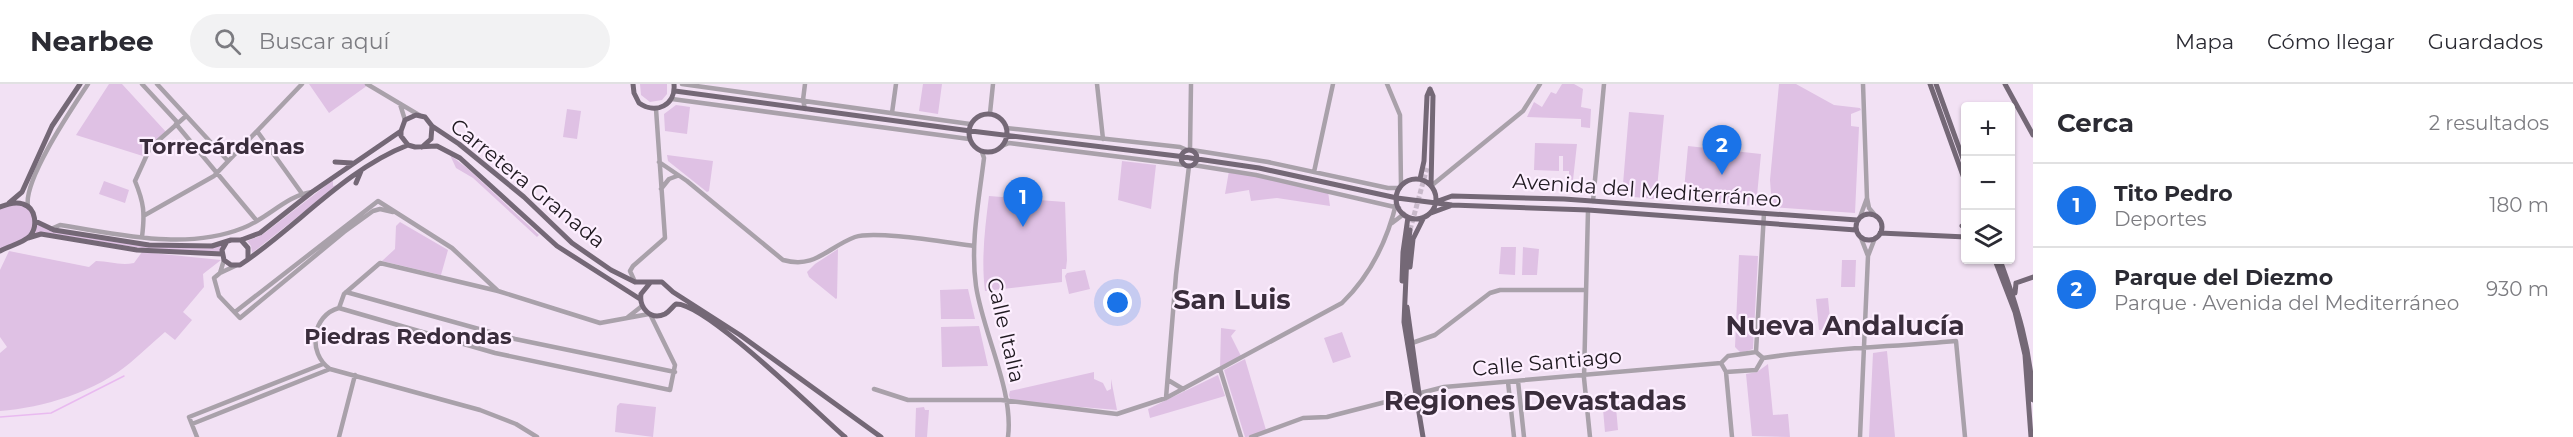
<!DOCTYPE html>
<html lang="es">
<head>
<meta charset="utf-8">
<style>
	:root { --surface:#fff; --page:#f2f2f3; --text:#2b2b33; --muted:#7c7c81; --line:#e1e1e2; --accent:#1a73e8 }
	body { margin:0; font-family:Montserrat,sans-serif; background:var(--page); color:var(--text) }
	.controls { position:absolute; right:18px; top:18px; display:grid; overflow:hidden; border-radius:6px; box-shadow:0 2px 4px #0004 }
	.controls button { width:54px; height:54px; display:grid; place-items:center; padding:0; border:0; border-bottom:2px solid var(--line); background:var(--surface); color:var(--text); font:30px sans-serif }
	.you { position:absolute; left:1118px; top:219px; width:21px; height:21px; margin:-15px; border:4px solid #fff; border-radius:50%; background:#1a73e8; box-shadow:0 0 0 9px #1a73e833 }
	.badge { display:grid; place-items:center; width:39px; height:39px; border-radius:50%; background:var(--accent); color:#fff; font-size:20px; font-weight:700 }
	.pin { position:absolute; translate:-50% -50px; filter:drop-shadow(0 2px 3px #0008) }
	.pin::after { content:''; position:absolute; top:32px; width:21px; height:18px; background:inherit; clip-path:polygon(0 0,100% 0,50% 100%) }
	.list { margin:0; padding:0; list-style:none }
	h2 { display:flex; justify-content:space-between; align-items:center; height:78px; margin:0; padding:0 24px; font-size:26px }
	h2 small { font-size:20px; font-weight:400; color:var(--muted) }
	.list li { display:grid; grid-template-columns:39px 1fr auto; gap:18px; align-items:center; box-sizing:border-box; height:84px; padding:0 24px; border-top:2px solid var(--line) }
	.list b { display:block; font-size:22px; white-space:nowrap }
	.list p { margin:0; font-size:20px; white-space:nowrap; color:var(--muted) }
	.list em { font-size:20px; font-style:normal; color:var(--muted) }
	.icon { flex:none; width:33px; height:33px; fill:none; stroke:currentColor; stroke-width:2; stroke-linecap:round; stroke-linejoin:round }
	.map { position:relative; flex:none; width:2033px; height:353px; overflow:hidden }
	header { display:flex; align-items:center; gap:36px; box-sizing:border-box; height:84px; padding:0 30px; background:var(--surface); border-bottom:2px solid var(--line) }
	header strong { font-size:28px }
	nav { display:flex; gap:33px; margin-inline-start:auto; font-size:21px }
	.search { width:420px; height:54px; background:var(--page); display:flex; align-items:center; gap:15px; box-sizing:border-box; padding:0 21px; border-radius:33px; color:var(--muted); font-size:22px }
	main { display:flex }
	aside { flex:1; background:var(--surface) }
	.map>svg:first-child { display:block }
</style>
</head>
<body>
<header>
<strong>Nearbee</strong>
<div class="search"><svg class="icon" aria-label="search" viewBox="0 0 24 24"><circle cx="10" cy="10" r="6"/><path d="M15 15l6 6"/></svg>Buscar aquí</div>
<nav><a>Mapa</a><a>Cómo llegar</a><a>Guardados</a></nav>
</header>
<main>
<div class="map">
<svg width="2033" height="353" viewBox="0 0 2033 353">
	<rect width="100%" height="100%" fill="#f2e1f4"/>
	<path fill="#dfc1e4" d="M109,0H122L167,49L150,64L146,73L76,51Z
		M309,0H367L368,1L329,29Z
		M640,0H667V10L662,16L650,18L641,11Z
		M923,0H942L938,30L919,27Z
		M1562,0H1574L1583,5L1581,23L1591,25L1590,44L1581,43V35L1527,33L1534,18L1542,23L1551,8L1556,10Z
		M1779,0H1796L1834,21L1860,24L1861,26L1851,30V42L1859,43L1855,129L1772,123L1770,96Z
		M676,21L690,23L687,50L665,47L664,30Z
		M567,25L581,27L577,55L563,53Z
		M1629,28L1664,31L1656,115L1622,112Z
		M1535,59L1577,60L1573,96L1569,95V87H1563V72H1559V87L1534,86Z
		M1688,62L1761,70L1756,122L1683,117Z
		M450,71L467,84L539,151L537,153L473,94L456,84Z
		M667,71L713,77L709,107L707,108L668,77Z
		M1122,77L1156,81L1151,125L1118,116Z
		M1229,87L1328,107L1330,122L1277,114L1251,117L1249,106L1225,110Z
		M333,96V102L338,101L252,169L251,162L247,157L262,151Z
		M104,97L129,106L125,119L99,110Z
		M989,112L1065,118L1067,176L1066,185H1062V198L985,207C981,175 985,144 989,112Z
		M9,119L28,122L35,137L45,143L93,154L188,162L227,158L222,170L163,167L41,150L0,167V123Z
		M400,138L448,166L441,191L382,177L395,165L396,142Z
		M1501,163H1516L1515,191L1499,190Z
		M1523,163L1539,165L1537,191H1522Z
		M838,165L837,214L836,215L809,193L807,188L815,180Z
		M9,167L89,183L96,177C110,177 120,182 134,179L142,168L221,176L203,190L204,203L183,228L192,236L175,256L165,248C153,258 142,269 130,279C97,307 43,324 0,327V269L7,263L0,253V186Z
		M1739,171L1758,172L1753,265L1741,269L1735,263Z
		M1842,176H1856L1855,203H1841Z
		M1085,186L1090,205L1069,210L1065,192L1067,189Z
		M968,205L975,235H941L940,206Z
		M1828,214L1831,245L1819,246L1816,215Z
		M979,242L988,282L942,283L941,243Z
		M1221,244L1236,246L1231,252L1242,274L1220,285Z
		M1342,248L1351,273L1333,279L1324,254Z
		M1887,267L1895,353H1869L1873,269Z
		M1245,275L1266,346L1247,353H1245L1224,286Z
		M1768,280L1773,331L1788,330L1790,353L1752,352L1746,290L1757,288Z
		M1094,288V295L1103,299L1107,307L1111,305V295L1117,326L1011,317L1009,311L1010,307Z
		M1218,291L1225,312L1150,334L1148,325Z
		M1615,312L1618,346L1605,348L1602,314Z
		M620,319L656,323L653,353L615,348L617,322Z
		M924,323L925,326H929L927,353H915L916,324Z"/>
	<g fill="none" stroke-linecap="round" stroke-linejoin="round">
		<path stroke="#e9baf0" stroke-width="1.5" d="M0,333L51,329L124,292"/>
		<path stroke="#c8b9ca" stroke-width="5" stroke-dasharray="5 2.5" stroke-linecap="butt" d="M1410,146L1427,84"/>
		<path stroke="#a9a1aa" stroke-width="4.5" d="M142,0L178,39
			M157,0L228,77
			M367,0L419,31
			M682,0L970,40
			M805,0L803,16L805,25
			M1097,0L1103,55
			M1387,0L1400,31L1401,102
			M1863,0L1867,114L1869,124L1874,130
			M672,15L969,55
			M400,20L405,36
			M892,29L896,0
			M990,29L993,0
			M176,40L257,137
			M1006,44L1180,63L1187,66
			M257,47L303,111
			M1002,62L1009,59L1185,81
			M1190,66L1191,0
			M1192,66L1268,78L1388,104H1400
			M982,68L984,74C979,116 970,160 976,202C983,249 1014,307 1008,353
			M659,78L687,97L783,176C816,185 826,164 855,153C875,146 949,159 974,162
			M1193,81L1256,91L1399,124
			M1314,88L1333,0
			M1431,102L1523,27L1540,0
			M661,105L669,95L677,92
			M1593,117L1604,0
			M28,122C23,96 73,23 88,0
			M1588,126L1584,294L1590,353
			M145,131L214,92L302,0
			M1860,133L1867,114
			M1392,139L1404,130
			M51,145L60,141C119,150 185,167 243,144C267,135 287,111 312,108
			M142,153C145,129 144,119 135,97L150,64L186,32
			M1861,154L1868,172
			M224,176L220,189L235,182
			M220,189L214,194L219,212L240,234L344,148L373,127L380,125L393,128
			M635,198L630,187L633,182L665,154L656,25
			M346,208L515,255L675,288
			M339,224L495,269L670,306L675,281L650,230
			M235,228L378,117L452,164L498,207
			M628,233L642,222
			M1412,259L1435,251L1490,209L1500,206H1586
			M1756,268L1764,129
			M1763,274C1827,264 1891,263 1956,257L1965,353
			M1220,285L1241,353
			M1726,288L1756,286L1763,274L1756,268L1728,272L1721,279L1726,288L1732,353
			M1168,296L1183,305
			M1518,297L1524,353
			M1508,298L1514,353
			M874,305L908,316H1001L1117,330L1166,314L1342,219C1371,191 1388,155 1397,116
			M1166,314L1176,191L1189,82
			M192,340L330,285
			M197,353L189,333L323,280
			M339,353L355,291
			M537,353L516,340L480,326L330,285C307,269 312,231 339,224L344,210L380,179L498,207L600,239L649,230
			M1251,353L1303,334L1327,333L1444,303L1721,279
			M1860,353L1868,172L1875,154"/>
		<path stroke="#746876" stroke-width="5" d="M633,0L634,9L639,19C656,31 676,21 674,0
			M1930,0L1966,100
			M1936,0L1966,83
			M2005,0L2033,51
			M1430,5L1433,12L1431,102
			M675,7L963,46L1177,72L1259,84L1397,114L1452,121L1588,126L1856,146
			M969 49a19 19 0 1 1 38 0a19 19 0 1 1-38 0Z
			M422,63L431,55L432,42
			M1181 74a8 8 0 1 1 16 0a8 8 0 1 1-16 0Z
			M335,78L352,79
			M1420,95L1424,77L1427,12L1430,5
			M1396 115a20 20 0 1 1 40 0a20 20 0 1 1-40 0Z
			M1964,96L1966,108
			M356,99L361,87
			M1438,117L1452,112L1564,115L1857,136
			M9,119L22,108L52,42L80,0
			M0,123C7,120 15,117 23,120C36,124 38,142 30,152C23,159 9,162 0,167
			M1431,129L1450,122
			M1856 143a13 13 0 1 1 26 0a13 13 0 1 1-26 0Z
			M35,137L54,146L149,161L212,162L231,156H241L260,149L312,108L401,47
			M1962,142L1966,140
			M1410,146L1407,170L1404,238L1423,353
			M1880,149L1966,153
			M28,154L41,150L137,166L222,170
			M241,156L248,164V174
			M226,159L222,166L224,176L231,181H240C296,144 344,86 408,61
			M1995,176L2015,228L2025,271L2031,353
			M2000,176C2017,222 2031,266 2033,316
			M1410,183L1413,155L1424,133
			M1402,197L1403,168L1408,133
			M650,199L641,210C639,223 650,237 665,230C670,227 672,223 676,220C706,219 817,329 845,353
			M2016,199L2033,193
			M2015,209L2016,199
			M640,215L557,162L460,74L437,62L415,63L408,61L401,52V47L405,36L416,31L425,33L432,42L459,60L524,113L572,159L611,186L635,198H662L673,208L740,251L881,353
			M1407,223L1420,317"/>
	</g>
	<g text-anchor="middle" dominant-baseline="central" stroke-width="4.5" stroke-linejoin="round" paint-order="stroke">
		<g font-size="21" fill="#1f1920" stroke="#fdefff">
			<text transform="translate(528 99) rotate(39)">Carretera Granada</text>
			<text transform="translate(1647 106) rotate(4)">Avenida del Mediterráneo</text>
			<text transform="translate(1006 246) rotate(77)">Calle Italia</text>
			<text transform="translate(1547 278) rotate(-5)">Calle Santiago</text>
		</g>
		<g font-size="22" font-weight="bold" fill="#3a2d3c" stroke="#fdefff">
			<text x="222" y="62">Torrecárdenas</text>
			<text x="408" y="252">Piedras Redondas</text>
		</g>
		<g font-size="27" font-weight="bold" fill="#3a2d3c" stroke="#fdefff">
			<text x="1232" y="215">San Luis</text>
			<text x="1845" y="241">Nueva Andalucía</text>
			<text x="1535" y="316">Regiones Devastadas</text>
		</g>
	</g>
</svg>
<div class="controls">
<button>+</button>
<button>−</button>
<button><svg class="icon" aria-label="layers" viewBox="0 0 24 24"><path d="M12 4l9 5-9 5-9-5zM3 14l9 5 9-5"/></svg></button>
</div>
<div class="you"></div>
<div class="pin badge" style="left:1023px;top:143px">1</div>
<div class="pin badge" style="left:1722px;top:91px">2</div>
</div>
<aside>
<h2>Cerca<small>2 resultados</small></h2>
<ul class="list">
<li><span class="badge">1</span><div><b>Tito Pedro</b><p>Deportes</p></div><em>180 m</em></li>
<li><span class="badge">2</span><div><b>Parque del Diezmo</b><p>Parque · Avenida del Mediterráneo</p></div><em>930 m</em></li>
</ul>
</aside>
</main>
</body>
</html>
